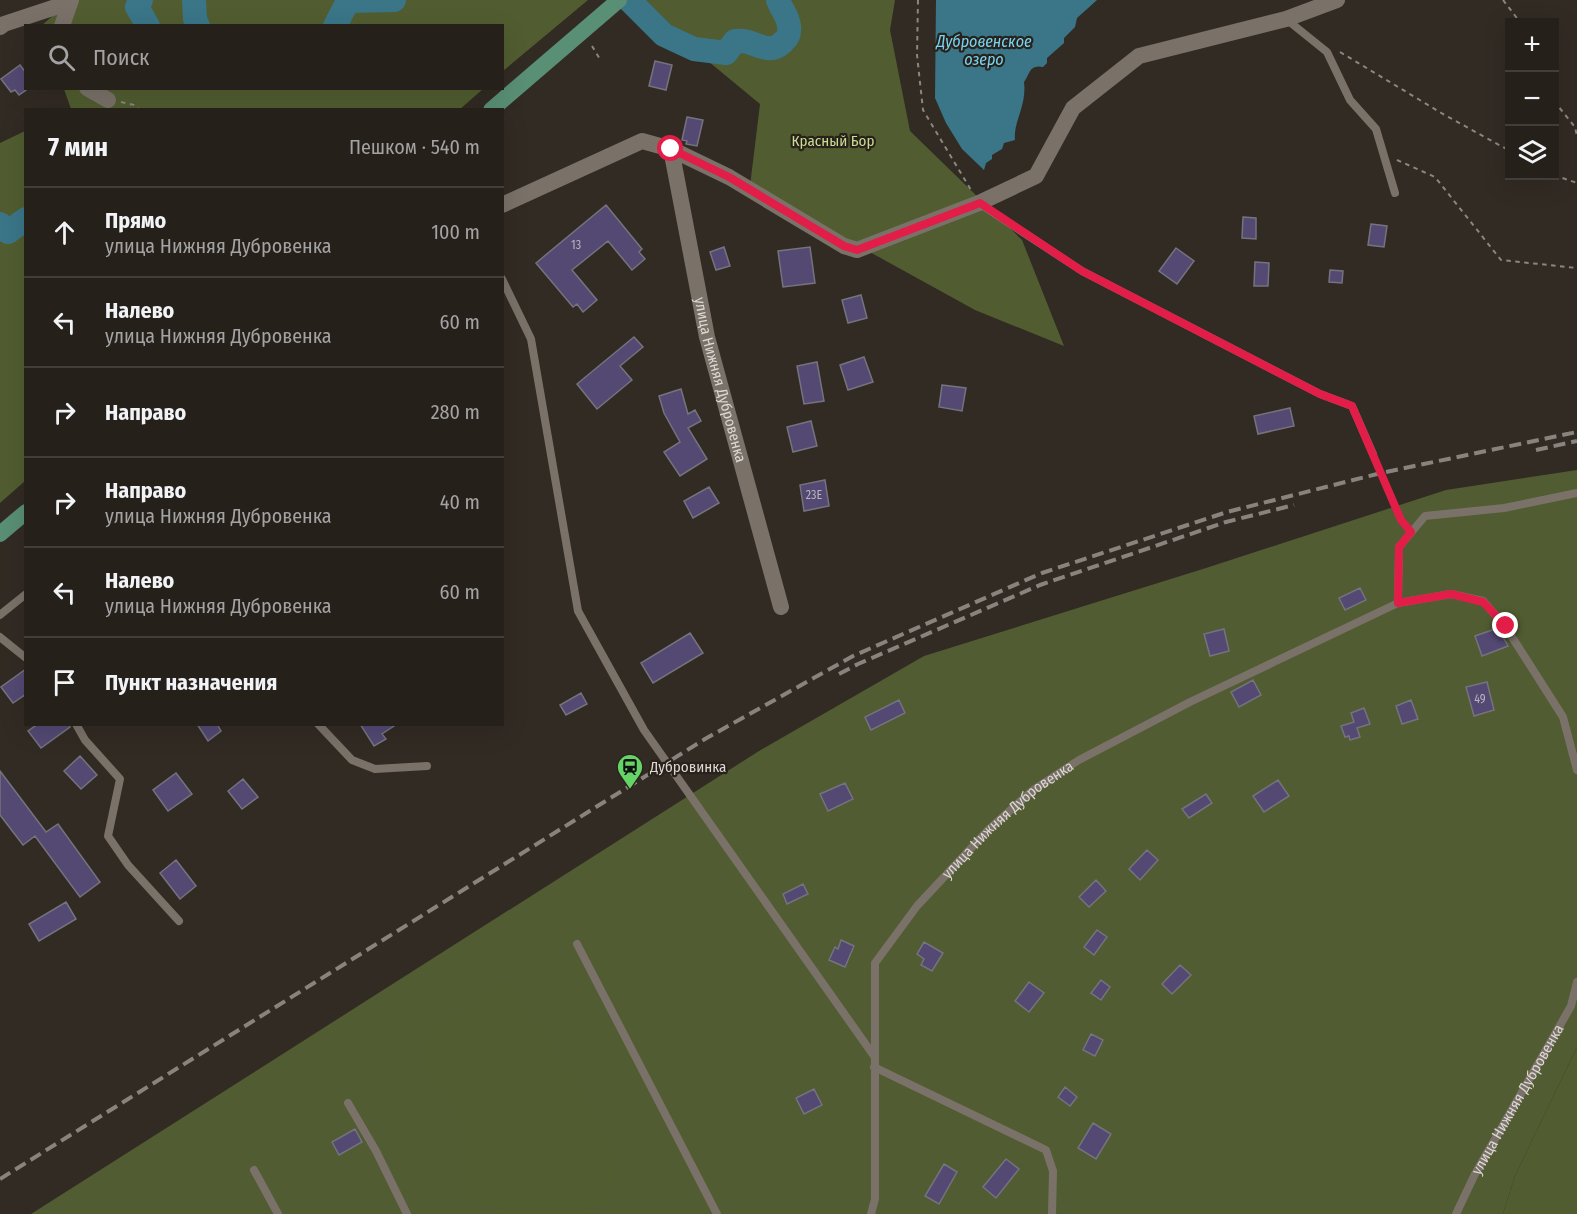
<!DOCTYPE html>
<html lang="ru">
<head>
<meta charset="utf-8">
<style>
	:root { --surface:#26201b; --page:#2e2824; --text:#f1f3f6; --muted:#a4a3a3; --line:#423e3a }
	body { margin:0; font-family:"Fira Sans Condensed",sans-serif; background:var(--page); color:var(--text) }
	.controls { position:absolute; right:18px; top:18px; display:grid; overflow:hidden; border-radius:0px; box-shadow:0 6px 24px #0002 }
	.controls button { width:54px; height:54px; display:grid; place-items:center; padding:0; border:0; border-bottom:2px solid var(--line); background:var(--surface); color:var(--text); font:30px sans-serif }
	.stop { position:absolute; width:18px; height:18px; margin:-14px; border:4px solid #e11d48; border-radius:50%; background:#fff }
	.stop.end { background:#e11d48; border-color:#fff; box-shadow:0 2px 6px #0008 }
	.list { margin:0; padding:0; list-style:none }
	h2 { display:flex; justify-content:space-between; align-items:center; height:78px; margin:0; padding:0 24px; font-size:26px }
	h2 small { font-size:20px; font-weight:400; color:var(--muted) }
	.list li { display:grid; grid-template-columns:39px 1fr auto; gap:18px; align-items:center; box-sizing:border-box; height:90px; padding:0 24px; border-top:2px solid var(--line) }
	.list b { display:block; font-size:22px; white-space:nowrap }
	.list p { margin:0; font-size:20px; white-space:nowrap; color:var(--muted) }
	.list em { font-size:20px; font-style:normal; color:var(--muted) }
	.icon { flex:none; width:33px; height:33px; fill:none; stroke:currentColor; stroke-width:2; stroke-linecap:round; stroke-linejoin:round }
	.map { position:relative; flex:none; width:1577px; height:1214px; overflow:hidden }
	.search { position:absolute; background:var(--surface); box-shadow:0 6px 24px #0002; left:24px; top:24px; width:480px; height:66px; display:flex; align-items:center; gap:15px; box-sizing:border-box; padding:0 21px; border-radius:0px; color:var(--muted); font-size:22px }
	.panel { position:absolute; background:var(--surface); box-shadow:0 6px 24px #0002; left:24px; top:108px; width:480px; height:618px; border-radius:0px }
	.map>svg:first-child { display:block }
</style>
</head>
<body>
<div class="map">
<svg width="1577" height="1214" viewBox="0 0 1577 1214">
	<rect width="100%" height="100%" fill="#322b24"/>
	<path fill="#515c32" d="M1577,470V1047L1515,1176L1503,1214H31L759,751L924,656L1206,568L1446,490Z"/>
	<path fill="#515d30" d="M71,0H588L503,71L502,26H41Z
		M643,0H895L890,30L910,131L1022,240L1064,346L975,310L750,186L760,104L639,4Z
		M64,89H483L459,110L71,109Z
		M25,131V481L0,503V143Z
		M508,983L555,1051L595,1112L622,1177L588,1214H498L497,1208L466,1193L463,1122L450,1099L422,1073L423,1036Z
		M1577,1047V1214H1503L1515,1176Z"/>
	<path fill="#3a7688" d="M936,0H1097L1077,18L1075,27L1064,38V43L1047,58V63L1043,67C1029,64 1030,74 1024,82C1027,106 1013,122 1015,140L1004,143L1002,149L992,155V159L986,163L984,170L962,149L946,123L935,98Z"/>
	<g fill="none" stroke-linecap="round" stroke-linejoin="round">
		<path stroke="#3a7688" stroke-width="24" d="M141,0L137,7L148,26
			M194,0L195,19L198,26
			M629,0L664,35L694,49L726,53L735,41C754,38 767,58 783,42C789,37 790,33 789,26C788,16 781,9 778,0
			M335,26L348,1L394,0
			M0,224L8,232L26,219"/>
	</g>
	<path fill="#534973" stroke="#75737d" stroke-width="1.5" d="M655,61L672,65L666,90L649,86Z
		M20,65L26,73V90L19,95L15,90L11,92L1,79Z
		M687,117L703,120L697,146L686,144L687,141L682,140Z
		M606,205L642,249L639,252L645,259L632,270L608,241L572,270L597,300L583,312L577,304L573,307L536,263Z
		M1243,217L1256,218V239L1242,238Z
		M1371,224L1387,226L1384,247L1368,245Z
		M724,247L730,266L716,270L710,252Z
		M810,247L815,283L783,287L778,251Z
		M1176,248L1194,261L1177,284L1159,271Z
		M1255,262L1269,263L1268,286H1254Z
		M1330,270L1343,271L1342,283L1329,282Z
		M861,295L867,318L848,323L842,300Z
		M634,337L643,347L620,366L632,380L597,409L577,384Z
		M864,357L873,382L848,390L840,365Z
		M817,362L824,401L804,404L797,366Z
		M942,385L966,388L962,411L939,407Z
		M681,389L688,414L695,410L701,421L688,428L707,459L680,476L664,452L680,442L664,413L659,396Z
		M1290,408L1294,426L1258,434L1254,416Z
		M811,421L817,446L793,452L787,427Z
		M825,480L829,506L804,511L800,485Z
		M709,487L719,503L693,518L684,501Z
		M1360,588L1366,600L1345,610L1339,598Z
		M1498,628L1508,646L1482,656L1475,636Z
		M1224,629L1229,651L1210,656L1204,634Z
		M690,633L703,653L653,683L641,663Z
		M26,669V694L13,703L1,687Z
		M1253,680L1261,695L1239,707L1231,692Z
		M1487,682L1494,710L1474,716L1466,687Z
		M581,693L587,704L566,715L560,705Z
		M899,700L905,713L871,730L865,717Z
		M1411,700L1418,719L1402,724L1396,706Z
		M1364,708L1370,724L1357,728L1360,737L1350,740L1349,736L1345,737L1341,726L1354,722L1351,713Z
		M38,724H70V727L41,748L28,731Z
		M197,724H217L221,731L208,741Z
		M360,724H397L382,734L386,739L374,746Z
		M80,756L97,775L81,789L64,771Z
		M0,771L46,832L58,824L100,882L80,897L35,836L23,845L0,815Z
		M176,773L192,794L168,811L153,790Z
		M243,779L258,797L242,809L228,791Z
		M1278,780L1289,796L1264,812L1253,796Z
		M845,783L853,799L828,811L820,794Z
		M1206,794L1212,803L1189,818L1182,809Z
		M1147,850L1158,860L1140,880L1129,869Z
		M176,860L196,886L180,899L160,873Z
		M1096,880L1106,891L1089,907L1079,897Z
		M803,884L808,894L787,904L783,894Z
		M66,902L76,919L39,941L29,924Z
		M1097,930L1107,937L1094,955L1084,947Z
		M841,940L854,946L845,967L829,960L835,947L838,949Z
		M924,942L943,953L932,971L921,965L924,959L917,954Z
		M1180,965L1191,975L1172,994L1162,984Z
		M1101,980L1110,987L1101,1000L1091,993Z
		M1029,982L1044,993L1029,1012L1015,1001Z
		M1091,1034L1103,1040L1095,1056L1083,1050Z
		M1065,1087L1077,1097L1070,1106L1058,1097Z
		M814,1089L822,1105L804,1114L796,1098Z
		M1093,1123L1111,1134L1096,1159L1078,1148Z
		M355,1129L362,1142L339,1155L332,1142Z
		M1006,1159L1019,1169L996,1198L983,1187Z
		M944,1164L957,1172L939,1204L925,1196Z"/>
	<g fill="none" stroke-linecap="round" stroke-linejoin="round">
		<path stroke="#8c8680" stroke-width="2" stroke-dasharray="4.5 4.5" stroke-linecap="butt" d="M918,0L917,55L923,110L971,190
			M1503,0L1520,22
			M592,46L601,61
			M1340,52L1443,114L1510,151
			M1554,101L1575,127L1577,136
			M121,102L134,105L140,110
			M1397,160L1435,177L1501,260L1577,268
			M1554,175L1577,183
			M1376,462L1404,523"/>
		<g stroke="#7a7269" stroke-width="8">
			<path d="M1286,19L1327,52L1350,100L1376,129L1395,193"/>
			<path d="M980,204L1082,271L1320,394L1352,406L1373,454"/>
			<path d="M502,279L531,339L578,611L644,730L874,1056"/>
			<path d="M1398,603L1399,547L1425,516L1504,508L1577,493"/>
			<path d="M0,615L26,594"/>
			<path d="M0,637L26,658"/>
			<path d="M76,724L85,740L120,779L108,836L128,865L179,921"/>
			<path d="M318,724L352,760L375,769L427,766"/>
			<path d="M577,944L717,1214"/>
			<path d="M874,1067L1046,1150L1053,1171L1052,1214"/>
			<path d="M348,1103L376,1151L407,1214"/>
			<path d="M254,1170L278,1214"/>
			<path id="s1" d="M871,1214L875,1199V963L917,906L988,830L1033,790L1079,760L1190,702L1398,603L1451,594L1483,601L1505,626L1563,717L1577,770"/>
			<path id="s2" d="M1456,1214L1475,1174L1571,1006L1577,982"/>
		</g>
		<g stroke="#7a7269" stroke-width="16">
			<path d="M62,26L71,0"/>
			<path d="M0,27L4,24L68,3"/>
			<path d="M87,88L108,100"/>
			<path id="s3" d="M671,149L707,337L781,607"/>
			<path d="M502,205L642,141L671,149L729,177L844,246L857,250L979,203L1036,176L1073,108L1139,56L1286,19L1337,0"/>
		</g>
		<path stroke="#598f75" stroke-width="16" d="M491,110L619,0
			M0,534L26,512"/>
		<path stroke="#89837e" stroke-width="4" stroke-dasharray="12 6" stroke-linecap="butt" d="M1536,450L1577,441
			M839,674L858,664L1040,585L1226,522L1294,505
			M0,1179L705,739L853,656L1042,573L1227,512L1381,473L1577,432"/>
	</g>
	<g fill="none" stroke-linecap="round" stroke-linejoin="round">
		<path stroke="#e11d48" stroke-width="8" d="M671,149L729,177L844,246L857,250L980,203L1082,271L1320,394L1352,406L1401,520L1411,532L1399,547L1398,603L1451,594L1483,602L1506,626"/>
	</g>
	<defs>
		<g id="station-pin" transform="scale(1.35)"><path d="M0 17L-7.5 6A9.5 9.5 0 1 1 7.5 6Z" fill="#65d467" stroke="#28221b"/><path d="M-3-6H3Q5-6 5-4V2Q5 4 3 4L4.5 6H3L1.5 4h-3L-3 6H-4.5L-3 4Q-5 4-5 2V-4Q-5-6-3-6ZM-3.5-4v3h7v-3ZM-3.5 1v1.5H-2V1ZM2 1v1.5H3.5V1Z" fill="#111"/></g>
	</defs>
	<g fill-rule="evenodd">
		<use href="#station-pin" x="630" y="767"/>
	</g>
	<g text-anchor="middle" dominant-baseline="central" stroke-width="4.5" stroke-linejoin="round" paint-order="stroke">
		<g font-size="12" fill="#bab4bc">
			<text x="576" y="245">13</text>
			<text x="814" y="495">23Е</text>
			<text x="1480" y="699">49</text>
		</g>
		<g font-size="15" fill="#c8dc93" stroke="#28221b">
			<text x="833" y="141">Красный Бор</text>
		</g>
		<g font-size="15" fill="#ddd8d4" stroke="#28221b">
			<text stroke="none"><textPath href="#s3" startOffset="236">улица Нижняя Дубровенка</textPath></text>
			<text stroke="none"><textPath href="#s1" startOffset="448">улица Нижняя Дубровенка</textPath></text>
			<text stroke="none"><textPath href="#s2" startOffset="130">улица Нижняя Дубровенка</textPath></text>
		</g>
		<g font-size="15" fill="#ddd8d4" stroke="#28221b" text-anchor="start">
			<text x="650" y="767">Дубровинка</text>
		</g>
		<g font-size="16" font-style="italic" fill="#76d3f1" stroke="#28221b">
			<text x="984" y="41">Дубровенское<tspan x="984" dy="18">озеро</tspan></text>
		</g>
	</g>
</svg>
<div class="controls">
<button>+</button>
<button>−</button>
<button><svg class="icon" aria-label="layers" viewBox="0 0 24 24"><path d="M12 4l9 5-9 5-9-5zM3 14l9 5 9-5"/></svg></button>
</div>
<div class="stop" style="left:671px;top:149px"></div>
<div class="stop end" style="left:1506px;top:626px"></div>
<div class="search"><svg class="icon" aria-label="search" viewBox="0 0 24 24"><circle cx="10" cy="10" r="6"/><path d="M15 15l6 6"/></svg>Поиск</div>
<section class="panel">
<h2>7 мин<small>Пешком · 540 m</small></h2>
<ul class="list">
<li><svg class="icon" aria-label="ahead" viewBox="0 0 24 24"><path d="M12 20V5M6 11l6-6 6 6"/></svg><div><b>Прямо</b><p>улица Нижняя Дубровенка</p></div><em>100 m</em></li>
<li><svg class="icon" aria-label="left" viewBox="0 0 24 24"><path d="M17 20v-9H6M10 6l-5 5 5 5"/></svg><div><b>Налево</b><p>улица Нижняя Дубровенка</p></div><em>60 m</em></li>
<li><svg class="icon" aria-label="right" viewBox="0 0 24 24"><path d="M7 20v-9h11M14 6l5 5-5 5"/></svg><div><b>Направо</b></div><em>280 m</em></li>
<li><svg class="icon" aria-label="right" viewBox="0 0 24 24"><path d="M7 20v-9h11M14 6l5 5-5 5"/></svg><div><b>Направо</b><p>улица Нижняя Дубровенка</p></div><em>40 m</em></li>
<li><svg class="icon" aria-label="left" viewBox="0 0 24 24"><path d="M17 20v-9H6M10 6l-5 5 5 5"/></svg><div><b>Налево</b><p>улица Нижняя Дубровенка</p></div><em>60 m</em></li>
<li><svg class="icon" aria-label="arrive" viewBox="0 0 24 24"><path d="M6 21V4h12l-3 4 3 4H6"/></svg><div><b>Пункт назначения</b></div></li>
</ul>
</section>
</div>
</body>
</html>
